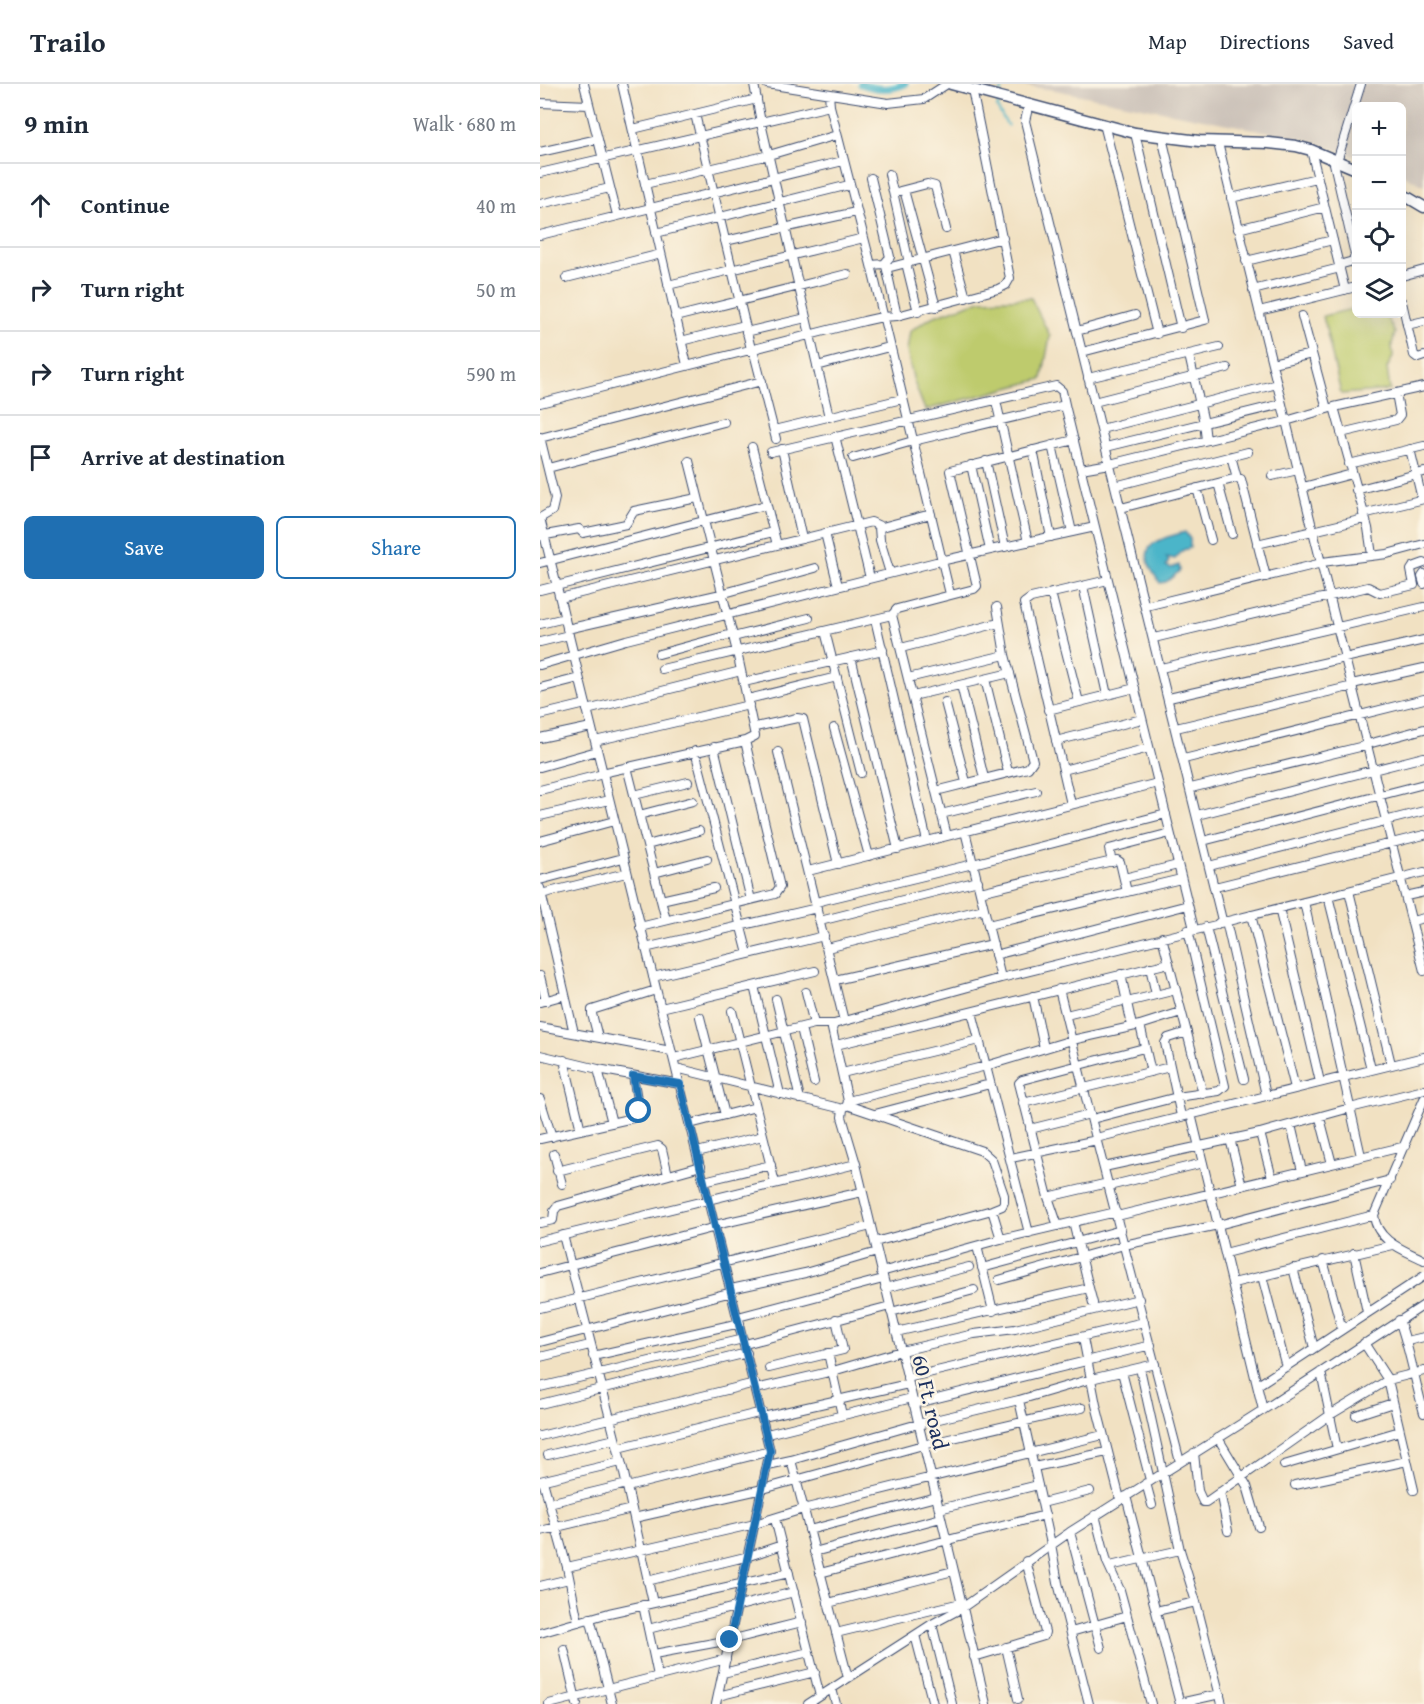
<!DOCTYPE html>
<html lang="en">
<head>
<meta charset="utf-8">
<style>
	:root { --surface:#fff; --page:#f2f2f3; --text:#1f2937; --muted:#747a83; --line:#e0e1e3; --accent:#1f6fb2 }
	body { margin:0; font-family:"Gentium Book Plus",serif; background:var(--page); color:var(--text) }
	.controls { position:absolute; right:18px; top:18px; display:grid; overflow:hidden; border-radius:9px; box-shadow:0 6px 24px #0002 }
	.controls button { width:54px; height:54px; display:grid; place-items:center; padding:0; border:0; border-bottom:2px solid var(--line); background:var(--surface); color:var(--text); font:30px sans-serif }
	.stop { position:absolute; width:18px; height:18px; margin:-14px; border:4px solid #1f6fb2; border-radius:50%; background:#fff }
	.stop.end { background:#1f6fb2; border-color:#fff; box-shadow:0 2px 6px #0008 }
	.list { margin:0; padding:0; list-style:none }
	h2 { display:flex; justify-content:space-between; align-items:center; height:78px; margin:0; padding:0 24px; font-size:26px }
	h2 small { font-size:20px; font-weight:400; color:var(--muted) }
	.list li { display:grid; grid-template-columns:39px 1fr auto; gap:18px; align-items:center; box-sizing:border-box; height:84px; padding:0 24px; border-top:2px solid var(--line) }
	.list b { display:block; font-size:22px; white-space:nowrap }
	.list em { font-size:20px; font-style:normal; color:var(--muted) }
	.actions { display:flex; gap:12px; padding:18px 24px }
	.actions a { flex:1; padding:14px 0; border:2px solid var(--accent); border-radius:9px; text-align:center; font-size:21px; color:var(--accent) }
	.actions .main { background:var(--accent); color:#fff }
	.icon { flex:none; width:33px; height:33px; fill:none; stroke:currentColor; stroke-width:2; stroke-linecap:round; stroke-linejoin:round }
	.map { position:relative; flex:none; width:884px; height:1620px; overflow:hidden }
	header { display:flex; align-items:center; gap:36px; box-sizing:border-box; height:84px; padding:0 30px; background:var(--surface); border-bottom:2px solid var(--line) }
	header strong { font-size:28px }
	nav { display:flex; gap:33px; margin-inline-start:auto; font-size:21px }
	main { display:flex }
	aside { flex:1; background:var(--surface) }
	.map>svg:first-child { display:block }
</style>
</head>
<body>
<header>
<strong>Trailo</strong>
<nav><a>Map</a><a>Directions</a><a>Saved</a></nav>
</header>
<main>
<aside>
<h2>9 min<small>Walk · 680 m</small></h2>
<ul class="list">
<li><svg class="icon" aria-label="ahead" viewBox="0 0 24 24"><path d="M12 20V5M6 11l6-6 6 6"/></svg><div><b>Continue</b></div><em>40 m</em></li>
<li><svg class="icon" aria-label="right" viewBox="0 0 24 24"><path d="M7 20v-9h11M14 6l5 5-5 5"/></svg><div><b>Turn right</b></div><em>50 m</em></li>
<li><svg class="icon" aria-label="right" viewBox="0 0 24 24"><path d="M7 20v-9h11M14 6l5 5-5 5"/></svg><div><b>Turn right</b></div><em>590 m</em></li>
<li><svg class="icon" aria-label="arrive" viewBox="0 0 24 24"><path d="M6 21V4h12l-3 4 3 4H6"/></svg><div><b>Arrive at destination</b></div></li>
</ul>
<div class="actions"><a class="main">Save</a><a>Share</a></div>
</aside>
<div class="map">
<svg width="884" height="1620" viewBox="0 0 884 1620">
	<rect width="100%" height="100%" fill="#fcf5e5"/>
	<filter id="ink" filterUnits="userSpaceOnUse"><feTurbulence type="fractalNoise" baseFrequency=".0167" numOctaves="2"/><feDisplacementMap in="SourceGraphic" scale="12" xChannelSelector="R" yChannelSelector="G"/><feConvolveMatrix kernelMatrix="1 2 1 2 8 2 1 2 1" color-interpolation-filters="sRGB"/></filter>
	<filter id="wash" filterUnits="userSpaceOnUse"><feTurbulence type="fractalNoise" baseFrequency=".008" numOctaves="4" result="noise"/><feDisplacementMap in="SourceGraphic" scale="24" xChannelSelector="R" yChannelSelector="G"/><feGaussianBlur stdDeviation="1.35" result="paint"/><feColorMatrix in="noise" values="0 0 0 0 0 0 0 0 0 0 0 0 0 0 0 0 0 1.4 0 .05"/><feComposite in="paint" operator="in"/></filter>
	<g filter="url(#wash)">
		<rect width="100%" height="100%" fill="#f1e1c2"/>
		<path fill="#ccc2b9" d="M469,0H884V102L862,90V22H816V73L770,56L515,6Z"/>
		<path fill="#becb6d" stroke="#6c7d66" stroke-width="1.5" d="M491,214L510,252L502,295L385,326L374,298L367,267L370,247L392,233L441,216Z
			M816,224V230H846L855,249L852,260L853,273L847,284L850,306L801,310L783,232Z"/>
		<path fill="#4bb5c9" stroke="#337294" stroke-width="1.5" d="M645,448L650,455V464L643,466L635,475L626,473L629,477L626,482L631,484L639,481L640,487L626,498L620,499C594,464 610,457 645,448Z"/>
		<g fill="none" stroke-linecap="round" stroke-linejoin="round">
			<path stroke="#4bb5c9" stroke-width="2" d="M460,0L462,5L461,9
				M459,18L457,24L468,42"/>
			<path stroke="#4bb5c9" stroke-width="7" d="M321,0C336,6 351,6 365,0"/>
		</g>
	</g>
	<g filter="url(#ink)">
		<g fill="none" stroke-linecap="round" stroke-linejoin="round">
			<g stroke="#3b4a6d" stroke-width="10">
				<path id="minor" d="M44,0L77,131
					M82,0L147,281
					M214,0L221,39L289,333
					M227,0L348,19L384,15L407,0
					M0,19L49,21
					M155,30L211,265
					M564,40L617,250
					M93,45L217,15
					M595,49L641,244
					M678,59L773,447L884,887
					M771,66L805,206
					M0,68L58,55
					M793,75L815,171L813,177L799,181
					M797,77L821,0
					M0,89L290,22L289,10
					M349,90L369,179
					M331,94L350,173L344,180
					M105,100L229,71L297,51
					M364,106L396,223
					M360,107L387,100L395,102L406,145
					M691,114L777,94
					M0,120L70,104
					M698,145L785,123
					M116,149L309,101
					M0,151L303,77
					M185,157L316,128
					M413,167L426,214
					M706,177L793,156
					M366,179L378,228
					M331,181L410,510
					M347,184L463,154
					M862,192L884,186
					M26,194L121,170
					M128,201L324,154
					M713,206L800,184
					M862,218L874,271L878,274L884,272
					M719,227L816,203
					M357,232L458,205L466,201L470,194L432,5
					M762,232L787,325
					M135,233L307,190
					M867,241L884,237
					M537,247L595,231
					M206,248L266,234
					M141,257L205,241
					M213,265L236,355
					M542,268L665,236L622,53
					M649,271L664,339L666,356
					M732,279L772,270
					M277,282L349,263
					M548,294L679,263
					M456,317L488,458
					M554,318L687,284
					M0,319L324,237L342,233L357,232L346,182L344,180L331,181L290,22
					M794,323L828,444L832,471
					M561,345L737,300
					M234,346L362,315
					M801,349L856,336L860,331L856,309
					M295,352L330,494
					M0,353L15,414L12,427L0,434
					M0,354L222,297
					M512,361L532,448
					M212,363L237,461
					M566,363L742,320
					M242,365L262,455
					M870,365L882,415
					M493,366L511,453
					M231,368L516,302L522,307L526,325
					M691,372L697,394
					M313,374L373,357L521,322L526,325L654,845
					M446,377L465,463
					M809,380L884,362
					M431,381L450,466
					M8,384L184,338
					M541,385L570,380L746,337L794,323L884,303
					M732,392L758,386
					M678,399L692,450
					M575,402L708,368
					M763,403L812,390
					M657,404L671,456
					M816,406L884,388
					M581,424L697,394L701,395L726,493
					M823,430L884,415
					M0,434L230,1367L176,1620
					M339,443L340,456L350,489
					M285,449L298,502
					M0,452L39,445L43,449L86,440L94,427L157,414
					M717,460L824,435
					M782,478L847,470L884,460
					M0,479L226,421
					M884,490L882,493L884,500
					M543,502L567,611
					M0,506L233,448
					M511,509L539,618
					M20,514L331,438L342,443L391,430
					M606,522L782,479
					M335,535L387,757
					M0,540L25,534
					M27,545L181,510L275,484
					M285,547L321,689
					M193,553L269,534
					M614,554L828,503L840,509L874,501L871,486L873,483L884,479
					M0,558L29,551
					M361,564L459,539
					M119,570L192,550
					M311,573L358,765
					M0,581L86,556L396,478L555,443
					M621,584L884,523
					M122,585L352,531
					M368,594L465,571
					M445,595L468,688
					M204,598L343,566
					M812,600L884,584
					M421,601L444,694
					M0,604L39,594
					M373,612L470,589
					M629,614L884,556
					M208,615L297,593
					M405,618L426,698
					M47,626L201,587
					M508,626L595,604
					M0,631L46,620
					M215,643L257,634L263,635L298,780
					M294,644L329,772
					M636,644L813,602
					M0,654L51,643
					M55,657L209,621
					M516,657L602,635
					M828,660L884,645
					M174,663L211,816
					M155,667L208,870
					M238,668L304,937
					M644,675L884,615
					M0,683L57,667
					M87,683L126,836
					M523,686L609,664
					M62,689L205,657L215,652L197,568L149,377
					M651,704L828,661
					M0,706L63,690
					M396,707L488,684L493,677L465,571L457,523
					M94,711L148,698
					M531,720L484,519L491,514L568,496
					M401,730L496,707
					M99,731L153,717
					M657,731L884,673
					M0,732L69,716
					M425,747L461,894
					M407,752L352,531L357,525L434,505L437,502L410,387L534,356
					M0,757L74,737
					M663,757L884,700
					M107,761L159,747
					M572,778L569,765L630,749
					M669,782L884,727
					M268,787L618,699
					M114,789L167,775
					M584,794L638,781
					M0,796L83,774
					M675,803L884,751
					M0,804L34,949
					M809,807L851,980
					M440,808L577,776L580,778L587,808
					M1,810L86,789
					M788,812L831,985
					M866,812L884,808
					M121,816L174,804
					M276,818L433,780L626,730
					M764,818L821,1072
					M739,824L780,998
					M711,831L755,1004
					M280,837L438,797
					M686,837L726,1011
					M872,837L884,834
					M680,839L884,788
					M448,841L641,795
					M100,843L235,810L240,803L205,657
					M666,843L704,995
					M622,853L663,1010
					M105,864L277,824
					M287,864L444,825
					M455,871L648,821
					M610,883L616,911
					M581,890L592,942
					M0,892L6,917
					M113,893L284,852
					M295,896L453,860
					M214,902L240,1010
					M519,905L556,1054
					M266,908L274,940
					M493,912L504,964
					M236,915L260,1015
					M0,918L25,911
					M587,918L636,906
					M121,924L275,887
					M192,927L235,1099
					M432,928L489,1149
					M526,931L587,916
					M160,933L185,1031
					M600,941L611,988
					M0,943L131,967
					M261,944L274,998
					M58,953L52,930V926L116,906
					M296,961L629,879
					M0,971L58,985L140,1000
					M134,974L274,940H294
					M24,976L41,1046
					M136,984L303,1025
					M58,985L72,1039
					M302,989L439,956
					M0,1015L12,1053
					M884,1015L834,1131C836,1157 864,1166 884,1176
					M308,1017L446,982L532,956L600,941L641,928
					M483,1019L630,983
					M307,1021L442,1067L452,1076L464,1111V1118L462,1122L452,1126L335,1158
					M303,1025L307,1021L308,1017L292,945L294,940L461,894L676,841L682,836L485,37L489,20
					M303,1025L302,1033L316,1080L446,1620
					M335,1030L450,1000
					M651,1030L723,1326
					M641,1032L625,959L628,954L647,948
					M780,1034L792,1080
					M552,1035L637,1013L679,1007L685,1002L648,846
					M150,1040L216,1023
					M751,1041L762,1087
					M490,1045L550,1030
					M720,1049L732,1094
					M0,1055L93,1034L98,1031L99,1027L93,992
					M690,1055L702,1102
					M157,1068L223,1052
					M14,1070L22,1100
					M471,1074L557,1056
					M564,1083L720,1049L810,1024L884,1006
					M17,1087L118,1062L122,1065L128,1091
					M164,1097L231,1081
					M569,1102L663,1079
					M508,1113L568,1099
					M452,1126L461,1155
					M577,1132L866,1062
					M0,1139L13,1136L14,1127L18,1122L161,1082
					M175,1141L322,1108
					M518,1142L508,1113L479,999L482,996L604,964
					M23,1151L83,1385L113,1519
					M0,1157L316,1080
					M437,1162L453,1227
					M685,1169L834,1131
					M814,1169L827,1228
					M783,1176L802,1245
					M442,1184L581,1146
					M753,1184L774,1264
					M341,1188L461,1155L576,1128
					M0,1189L176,1143
					M722,1192L746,1283
					M459,1196L584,1161L678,1141L850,1096
					M693,1199L853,1161
					M345,1204L429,1183
					M549,1204L553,1219
					M191,1205L265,1189L337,1168
					M0,1224L331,1142
					M351,1228L434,1206
					M198,1233L343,1195
					M859,1236C870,1266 875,1298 884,1329
					M356,1248L549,1204L533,1138
					M543,1254L556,1321L580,1415
					M867,1257L884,1253
					M0,1258L192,1208
					M824,1259L848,1296L874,1406
					M205,1260L350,1222
					M288,1269L302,1331
					M53,1272L200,1239
					M0,1273L50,1261
					M229,1284L303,1266L296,1235
					M600,1284L640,1466L656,1518L682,1620
					M582,1288L610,1396
					M781,1288L797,1365
					M367,1294L604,1238
					M718,1301L884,1192
					M0,1303L203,1255
					M216,1305L293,1287L361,1267L434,1250L475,1245L599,1215
					M479,1316L511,1460L518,1499L549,1620
					M0,1320L207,1269
					M373,1320L611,1261
					M816,1331L853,1319
					M223,1333L368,1300
					M227,1350L372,1314
					M0,1352L215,1299
					M678,1354L707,1402L719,1443
					M78,1364L222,1328
					M654,1369L658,1407L663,1418H666L790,1331L848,1296L884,1287
					M8,1371L75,1355
					M640,1378L556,1054L884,973
					M228,1381L251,1376
					M744,1381L860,1347
					M494,1383L567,1368
					M0,1397L81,1378
					M3,1397L27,1483L38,1538
					M606,1399L612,1421
					M755,1401L867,1377
					M87,1403L230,1367
					M680,1408L688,1447
					M586,1412L640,1620
					M9,1419L87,1400
					M502,1419L550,1407
					M399,1425L498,1401
					M555,1431L567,1478L580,1506L611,1620
					M94,1434L223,1405L383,1361L542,1324
					M235,1435L280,1612
					M269,1446L396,1413
					M0,1447L92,1425
					M530,1448L561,1564
					M274,1468L401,1434
					M570,1482L640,1466
					M27,1483L215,1440L263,1425L563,1351
					M280,1489L505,1431
					M107,1497L209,1472L242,1461
					M0,1502L29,1495
					M288,1519L413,1487
					M103,1521L118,1592
					M616,1527L656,1518
					M50,1534L72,1620
					M392,1540L412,1620
					M108,1545L254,1508
					M531,1548L587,1532
					M0,1549L69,1529L249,1489
					M296,1549L421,1519
					M375,1551L393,1620
					M466,1563L478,1615
					M24,1565L37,1620
					M114,1570L190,1556L262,1538
					M434,1573L504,1552L505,1548L486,1477
					M183,1589L269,1568
					M308,1594L251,1376L378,1340L479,1316L551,1295L615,1280
					M292,1605L296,1620
					M178,1612L275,1588
					M640,1619L680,1610
					M9,1620L186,1575
					M268,1620L392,1540L422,1524L530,1448L723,1326L884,1221"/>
			</g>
			<g stroke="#3b4a6d" stroke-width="13">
				<path id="major" d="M411,0L595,49L659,57L729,59L756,62L771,66L816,85
					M862,110L884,123"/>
			</g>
			<use href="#minor" stroke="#fff" stroke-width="8"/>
			<use href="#major" stroke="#fff" stroke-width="10"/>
		</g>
	</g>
	<g fill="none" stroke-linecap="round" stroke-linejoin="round" filter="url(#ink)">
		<path stroke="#1f6fb2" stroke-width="8" d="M99,1027L93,992L140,1000L230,1367L190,1556"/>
	</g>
	<g text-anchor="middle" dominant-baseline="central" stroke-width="5" stroke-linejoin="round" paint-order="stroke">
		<g font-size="22" fill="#1b2f5e" stroke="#fcf5e5">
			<text transform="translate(391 1318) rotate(77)">60 Ft. road</text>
		</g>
	</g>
</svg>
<div class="controls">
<button>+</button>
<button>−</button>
<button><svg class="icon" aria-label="locate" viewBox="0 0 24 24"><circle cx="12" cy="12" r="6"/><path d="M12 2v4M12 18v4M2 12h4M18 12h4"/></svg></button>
<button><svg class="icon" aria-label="layers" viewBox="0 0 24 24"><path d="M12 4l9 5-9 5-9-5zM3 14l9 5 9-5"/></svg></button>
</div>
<div class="stop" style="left:99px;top:1027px"></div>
<div class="stop end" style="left:190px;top:1556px"></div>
</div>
</main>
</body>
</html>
